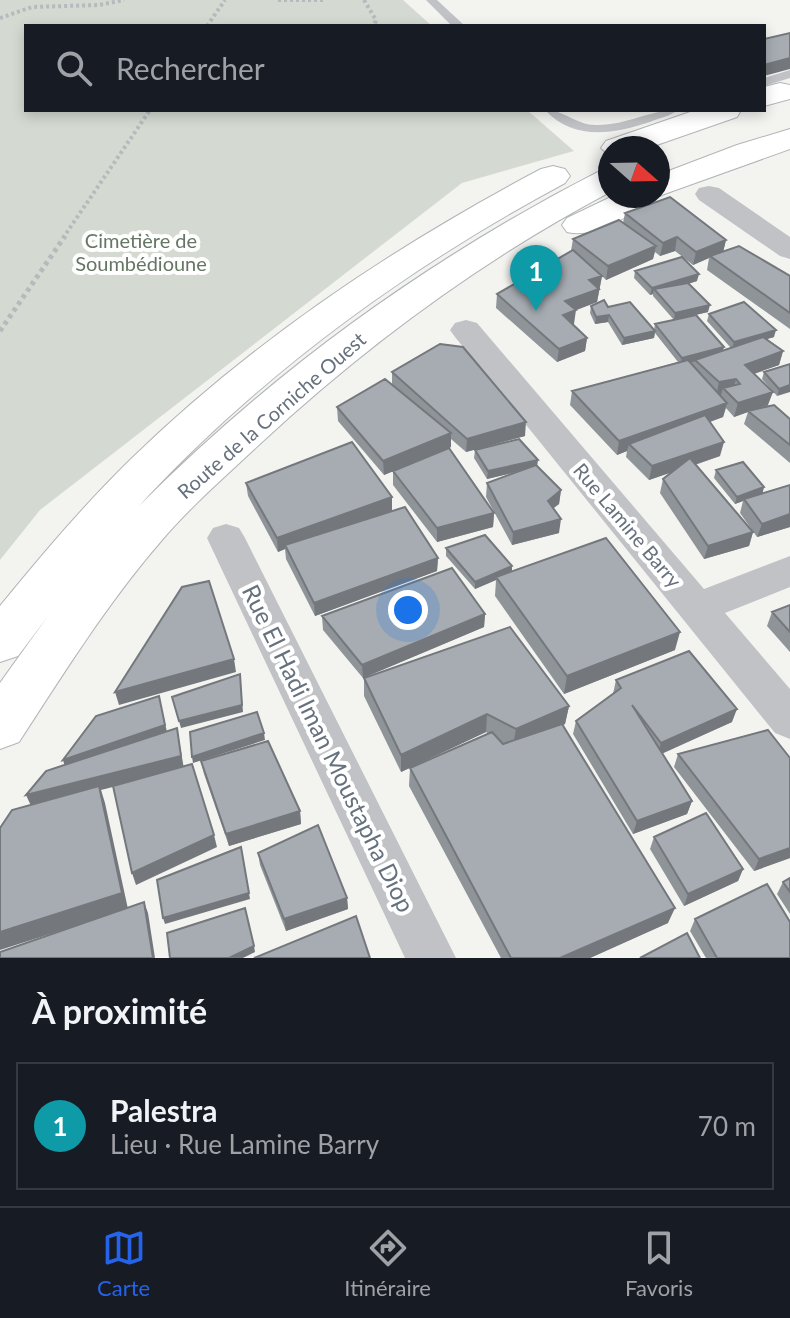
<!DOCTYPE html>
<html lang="fr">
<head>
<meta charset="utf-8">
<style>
	:root { --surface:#171b24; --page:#20242c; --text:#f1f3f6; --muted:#9ea1a6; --line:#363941; --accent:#2563eb }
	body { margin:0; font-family:Lato,sans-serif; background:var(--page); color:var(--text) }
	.compass { position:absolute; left:598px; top:136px; width:72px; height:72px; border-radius:50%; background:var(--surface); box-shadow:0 4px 12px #0003; rotate:110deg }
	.you { position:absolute; left:408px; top:610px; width:28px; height:28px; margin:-20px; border:6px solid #fff; border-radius:50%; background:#1a73e8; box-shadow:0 0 0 12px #1a73e833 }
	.badge { display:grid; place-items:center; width:52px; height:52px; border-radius:50%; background:var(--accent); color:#fff; font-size:26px; font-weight:700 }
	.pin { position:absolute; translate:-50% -66px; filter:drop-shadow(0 2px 4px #0008) }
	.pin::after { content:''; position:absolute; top:42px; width:28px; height:24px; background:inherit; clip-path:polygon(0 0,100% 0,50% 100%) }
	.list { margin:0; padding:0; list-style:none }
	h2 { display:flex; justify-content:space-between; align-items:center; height:104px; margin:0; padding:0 32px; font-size:34px }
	h2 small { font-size:26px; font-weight:400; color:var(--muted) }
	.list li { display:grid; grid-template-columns:52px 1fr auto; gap:24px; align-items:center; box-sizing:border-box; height:128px; margin:0 16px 16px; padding:0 16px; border:2px solid var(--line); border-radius:0px }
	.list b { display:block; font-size:30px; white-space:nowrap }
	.list p { margin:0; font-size:26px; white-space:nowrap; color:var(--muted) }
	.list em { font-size:26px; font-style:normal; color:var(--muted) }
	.icon { flex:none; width:44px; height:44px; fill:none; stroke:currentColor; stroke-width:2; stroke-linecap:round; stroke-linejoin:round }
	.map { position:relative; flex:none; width:790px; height:958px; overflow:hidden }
	.search { position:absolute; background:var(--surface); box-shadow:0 4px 12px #0003; left:24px; right:24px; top:24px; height:88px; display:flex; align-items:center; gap:20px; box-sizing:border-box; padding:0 28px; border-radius:0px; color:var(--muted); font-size:30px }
	.sheet { height:248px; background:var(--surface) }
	nav { display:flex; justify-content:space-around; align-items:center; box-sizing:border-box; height:112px; border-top:2px solid var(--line); background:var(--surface); font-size:22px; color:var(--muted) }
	nav a { display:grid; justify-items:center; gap:4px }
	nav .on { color:var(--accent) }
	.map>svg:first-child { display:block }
</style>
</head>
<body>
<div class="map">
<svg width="790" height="958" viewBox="0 0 790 958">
	<rect width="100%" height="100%" fill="#f3f4f0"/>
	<path fill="#d4dad2" d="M0,0H403L432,26H26V110H527L574,151L462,183L40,510L0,560Z"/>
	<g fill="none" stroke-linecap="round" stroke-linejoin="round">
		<g stroke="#b2b5b8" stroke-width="2">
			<path id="trunk" d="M780,83L790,85V99L764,106V87Z
				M696,110H741L737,117L648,148H610V156L601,148L606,141Z
				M790,129V149L656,197L652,203C627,215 595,239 567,232L562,225L567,218L613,196H658V175L737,145Z
				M553,166L565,169L570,176L565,183C412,265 268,369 149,495L139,506C273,371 430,258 598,172L610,169V192C482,260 368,344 262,442C228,474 192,505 162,540C108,602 64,673 19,742L0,749V683L48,616L18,656L0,662V606C41,556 83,506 130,460C250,343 393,247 541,169Z"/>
		</g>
		<path stroke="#b7b9bc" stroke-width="4" stroke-dasharray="3 3" stroke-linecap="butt" d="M278,0H326
			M364,0L376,20L374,26
			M0,18L32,7L99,5L124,0
			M207,26L225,0
			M63,238L150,110"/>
		<path stroke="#b7b9bc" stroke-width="5" stroke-dasharray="4 4" stroke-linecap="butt" d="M0,331L65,236"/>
		<path fill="#c0c2c5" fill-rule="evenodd" d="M426,0H437L465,26H452Z
			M790,70V78L764,86V78Z
			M545,110C565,110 577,126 598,125C626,125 650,110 678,110C671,116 659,118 650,122C613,134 574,141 545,110Z"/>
		<path fill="#c0c2c5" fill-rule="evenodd" d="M709,186L719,188L790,237V259L780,256L699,200L695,194L699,188Z
			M466,320L477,323L704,589L790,556V587L725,613L790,689V739L775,733L455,337L450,330L455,323Z
			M226,524L239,528L245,538L456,958H405L207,538L213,528Z"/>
		<use href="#trunk" fill="#fff" fill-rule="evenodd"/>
	</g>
	<path fill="#8f9499" d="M625,213L726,240L723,251L790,276V329L707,270L709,258L693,265L675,251L660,256L655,252L653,259L606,280L602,276L597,302L575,310L573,324L587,338L585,351L557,362L496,308L497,294L571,251L573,239L623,223Z
		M635,271L697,281L688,284L708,312L674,320L653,296V294L650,295L634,278Z
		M591,306L608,307L654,330L655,324L723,351L731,348L707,321L709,314L774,337L767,339L783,351L779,365L754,374L768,405L790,419V463L744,424L748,412L734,417L726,408L723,417L710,422L720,456L695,465L753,532L749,546L704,559L660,493L663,479L671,472L649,480L626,457L627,451L617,455L570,405L572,391L678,362L655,333L654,338L622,345L608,322L595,324L590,313Z
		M790,364L777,396L762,379L764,372Z
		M392,372L525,436L466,452L451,439V447L449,448L494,513L493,527L437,542L393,485V471L437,453L384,475L338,421L337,407L392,384Z
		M475,450L537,466L561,490L559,504L553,508L559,533L512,545L486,497L487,483L520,471L487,479L474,458Z
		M716,470L764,487L762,493L790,485V527L757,537L740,513L743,501L735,504L714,478Z
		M246,483L392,497V511L438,558L437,571L315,616L286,559L285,549L278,552L248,496Z
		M446,548L512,572L675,650L564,694L495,596L496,580L475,589L446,556Z
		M790,605V652L767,626L772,612Z
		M485,614L484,627L363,678L323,630L322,616Z
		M364,678L569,706L565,724L563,725L668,923L590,958H501L409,786L410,768L489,734L486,732L401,772L364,696Z
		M616,680L732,722L662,753L692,801L687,814L633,834L573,734L576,721L613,694Z
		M678,754L790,858L754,871L674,767Z
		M201,761L300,811L301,824L229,846L204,774Z
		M654,837L743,869L738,881L684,906L650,849Z
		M258,853L347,898L348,909L286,931L260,865Z
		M790,878V914L777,894L783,882Z
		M695,919L790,958H706L690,931Z"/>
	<path fill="#74787d" d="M790,58V69L764,76V65Z
		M677,237L675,251L660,256L663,243Z
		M726,240L723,253L710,256L709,258L693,265L696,252Z
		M656,246L653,259L606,280L608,266Z
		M699,274L697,281L658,293L654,289L653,294L650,295L652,288Z
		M602,276L597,302L564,315L565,301L589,280Z
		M710,305L708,312L674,320L675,313Z
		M576,310L574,324L562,329L563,315Z
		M609,315L608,322L595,324L596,317Z
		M776,330L774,337L732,349L734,342Z
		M655,331L654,338L622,345L624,338Z
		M587,338L585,351L557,362L559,349Z
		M724,347L722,355L680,365L682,358Z
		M783,351L779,365L741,378L745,365Z
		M736,379L732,393L723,388L721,395L716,396L719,382Z
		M790,385V392L777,396L779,389Z
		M773,392L768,405L748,411V412L734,417L738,403Z
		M727,403L723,417L634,449L629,444L627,451L617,455L619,441Z
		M526,422L525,436L466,452L467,439Z
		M451,433V447L384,475L383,461Z
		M724,442L720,456L649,480L652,466Z
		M538,460L537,467L487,479L488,471Z
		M764,487L762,495L744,499L743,501L735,504L737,497Z
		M561,490L559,504L546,514L548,501Z
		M392,497V511L285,545V549L278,552L277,538Z
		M494,513L493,527L437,542V528Z
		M790,514V527L757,537L762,524Z
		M561,519L559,533L512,545L513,532Z
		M753,532L749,546L704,559L708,546Z
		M438,558L437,571L315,616L314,603Z
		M512,566V573L496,577V580L475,589V582Z
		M485,614L484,627L363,678L362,665Z
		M680,632L675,650L564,694L567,676Z
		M234,659L236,672L119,705L115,692Z
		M240,674L243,712L181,728L179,721Z
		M159,696L167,732L65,767L63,760Z
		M569,706L565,724L513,746L516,729Z
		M737,709L732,722L657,756L661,743Z
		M487,714L486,732L401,772V755Z
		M177,728L184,769L101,790L105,803L128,909L0,950V932L32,808L26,795Z
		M264,733L265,740L193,763L192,757Z
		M692,801L687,814L633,834L637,821Z
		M300,811L301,824L229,846L226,834Z
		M214,835L217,847L136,885L132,873Z
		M241,847L250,899L165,924L163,918Z
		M790,848V858L754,871L759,859Z
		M743,869L738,881L684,906L688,894Z
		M347,898L348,909L286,931L284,919Z
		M144,902L148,913L155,958H153Z
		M675,908L668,923L590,958H560Z
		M254,946L255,952L243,958H229Z"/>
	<path fill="#a6acb2" stroke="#74787d" stroke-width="2" d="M790,33V58L764,65V39Z
		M670,197L726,240L696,252L677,237L663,243L625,213Z
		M619,220L656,246L608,266L573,239Z
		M739,246L790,276V313L710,256Z
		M573,250L602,276L589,280L599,289L565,301L576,310L563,315L587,338L559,349L497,294Z
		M682,257L699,274L652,288L635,271Z
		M688,283L710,305L675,313L654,289Z
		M604,300L608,307L630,302L655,331L624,338L609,315L596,317L591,306Z
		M744,302L776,330L734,342L709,314Z
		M696,315L724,347L682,358L655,324Z
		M763,337L783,351L745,365L773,392L738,403L723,388L740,384L736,379L719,382L695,360Z
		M440,344L463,347L526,422L467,439L392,372Z
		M688,360L727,403L619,441L572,391Z
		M790,364V385L779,389L764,372Z
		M385,379L451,433L383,461L337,407Z
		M774,405L790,419V445L748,411Z
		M705,415L724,442L652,466L629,444Z
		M519,439L538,460L488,471L475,450Z
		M352,442L392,497L277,538L246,483Z
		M449,448L494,513L437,528L393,471Z
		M690,458L753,532L708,546L663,479Z
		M743,462L764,487L737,497L716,470Z
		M536,465L561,490L548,501L561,519L513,532L487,483Z
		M790,485V514L762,524L744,499Z
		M405,507L438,558L314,603L285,545Z
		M485,535L512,566L475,582L446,548Z
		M606,538L680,632L567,676L496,577Z
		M452,568L485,614L362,665L322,616Z
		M209,581L234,659L115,692L182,587Z
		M790,605V632L772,612Z
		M510,627L569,706L516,729L487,714L401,755L364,678Z
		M689,651L737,709L661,743L632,705L692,801L637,821L576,721L621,688L616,680Z
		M240,674L242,705L179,721L172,697Z
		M159,696L165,725L63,760L96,716Z
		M257,712L264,733L192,757L190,732Z
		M562,724L675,908L560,958H511L410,768L492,732L503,744Z
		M177,728L181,756L26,795L46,771Z
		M768,730L790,758V848L759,859L678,754Z
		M268,741L300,811L226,834L201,761Z
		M192,764L214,835L132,873L113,786Z
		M99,786L122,893L0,932V828L12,810Z
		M706,813L743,869L688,894L654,837Z
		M318,825L347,898L284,919L258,853Z
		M241,847L249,893L163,918L157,880Z
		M790,878V892L783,882Z
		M767,884L790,922V958H717L695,919Z
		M144,902L153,958H0V952Z
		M245,908L254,946L229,958H170L167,933Z
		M356,916L370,958H254Z
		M687,933L700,958H640Z"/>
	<g text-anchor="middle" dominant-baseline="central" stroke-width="8" stroke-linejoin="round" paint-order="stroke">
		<g font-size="20" fill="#667664" stroke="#fff">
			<text x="141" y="240">Cimetière de<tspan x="141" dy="23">Soumbédioune</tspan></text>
		</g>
		<g font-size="20" fill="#66717e" stroke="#fff">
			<text transform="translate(271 415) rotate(-41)">Route de la Corniche Ouest</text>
			<text transform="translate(628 525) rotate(50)">Rue Lamine Barry</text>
		</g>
		<g font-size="24" fill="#66717e" stroke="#fff">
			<text transform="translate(329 748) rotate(64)">Rue El Hadi Iman Moustapha Diop</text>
		</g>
	</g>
</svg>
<svg class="compass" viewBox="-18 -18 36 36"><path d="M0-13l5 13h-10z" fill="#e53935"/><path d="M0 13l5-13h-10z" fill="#9ea1a6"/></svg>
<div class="you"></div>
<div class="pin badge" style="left:536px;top:311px;background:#0f9aa8">1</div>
<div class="search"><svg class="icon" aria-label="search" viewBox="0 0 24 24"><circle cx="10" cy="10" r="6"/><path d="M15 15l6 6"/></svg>Rechercher</div>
</div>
<section class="sheet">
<h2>À proximité<small></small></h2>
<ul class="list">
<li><span class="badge" style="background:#0f9aa8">1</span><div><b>Palestra</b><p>Lieu · Rue Lamine Barry</p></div><em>70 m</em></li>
</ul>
</section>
<nav>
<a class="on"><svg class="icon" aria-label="map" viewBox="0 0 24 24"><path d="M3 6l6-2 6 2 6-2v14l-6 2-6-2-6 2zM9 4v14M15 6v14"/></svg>Carte</a>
<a><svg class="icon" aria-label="directions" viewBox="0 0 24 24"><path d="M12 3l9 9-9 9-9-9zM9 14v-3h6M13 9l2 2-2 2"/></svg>Itinéraire</a>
<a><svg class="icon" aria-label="saved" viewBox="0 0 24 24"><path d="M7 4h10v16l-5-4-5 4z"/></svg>Favoris</a>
</nav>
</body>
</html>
